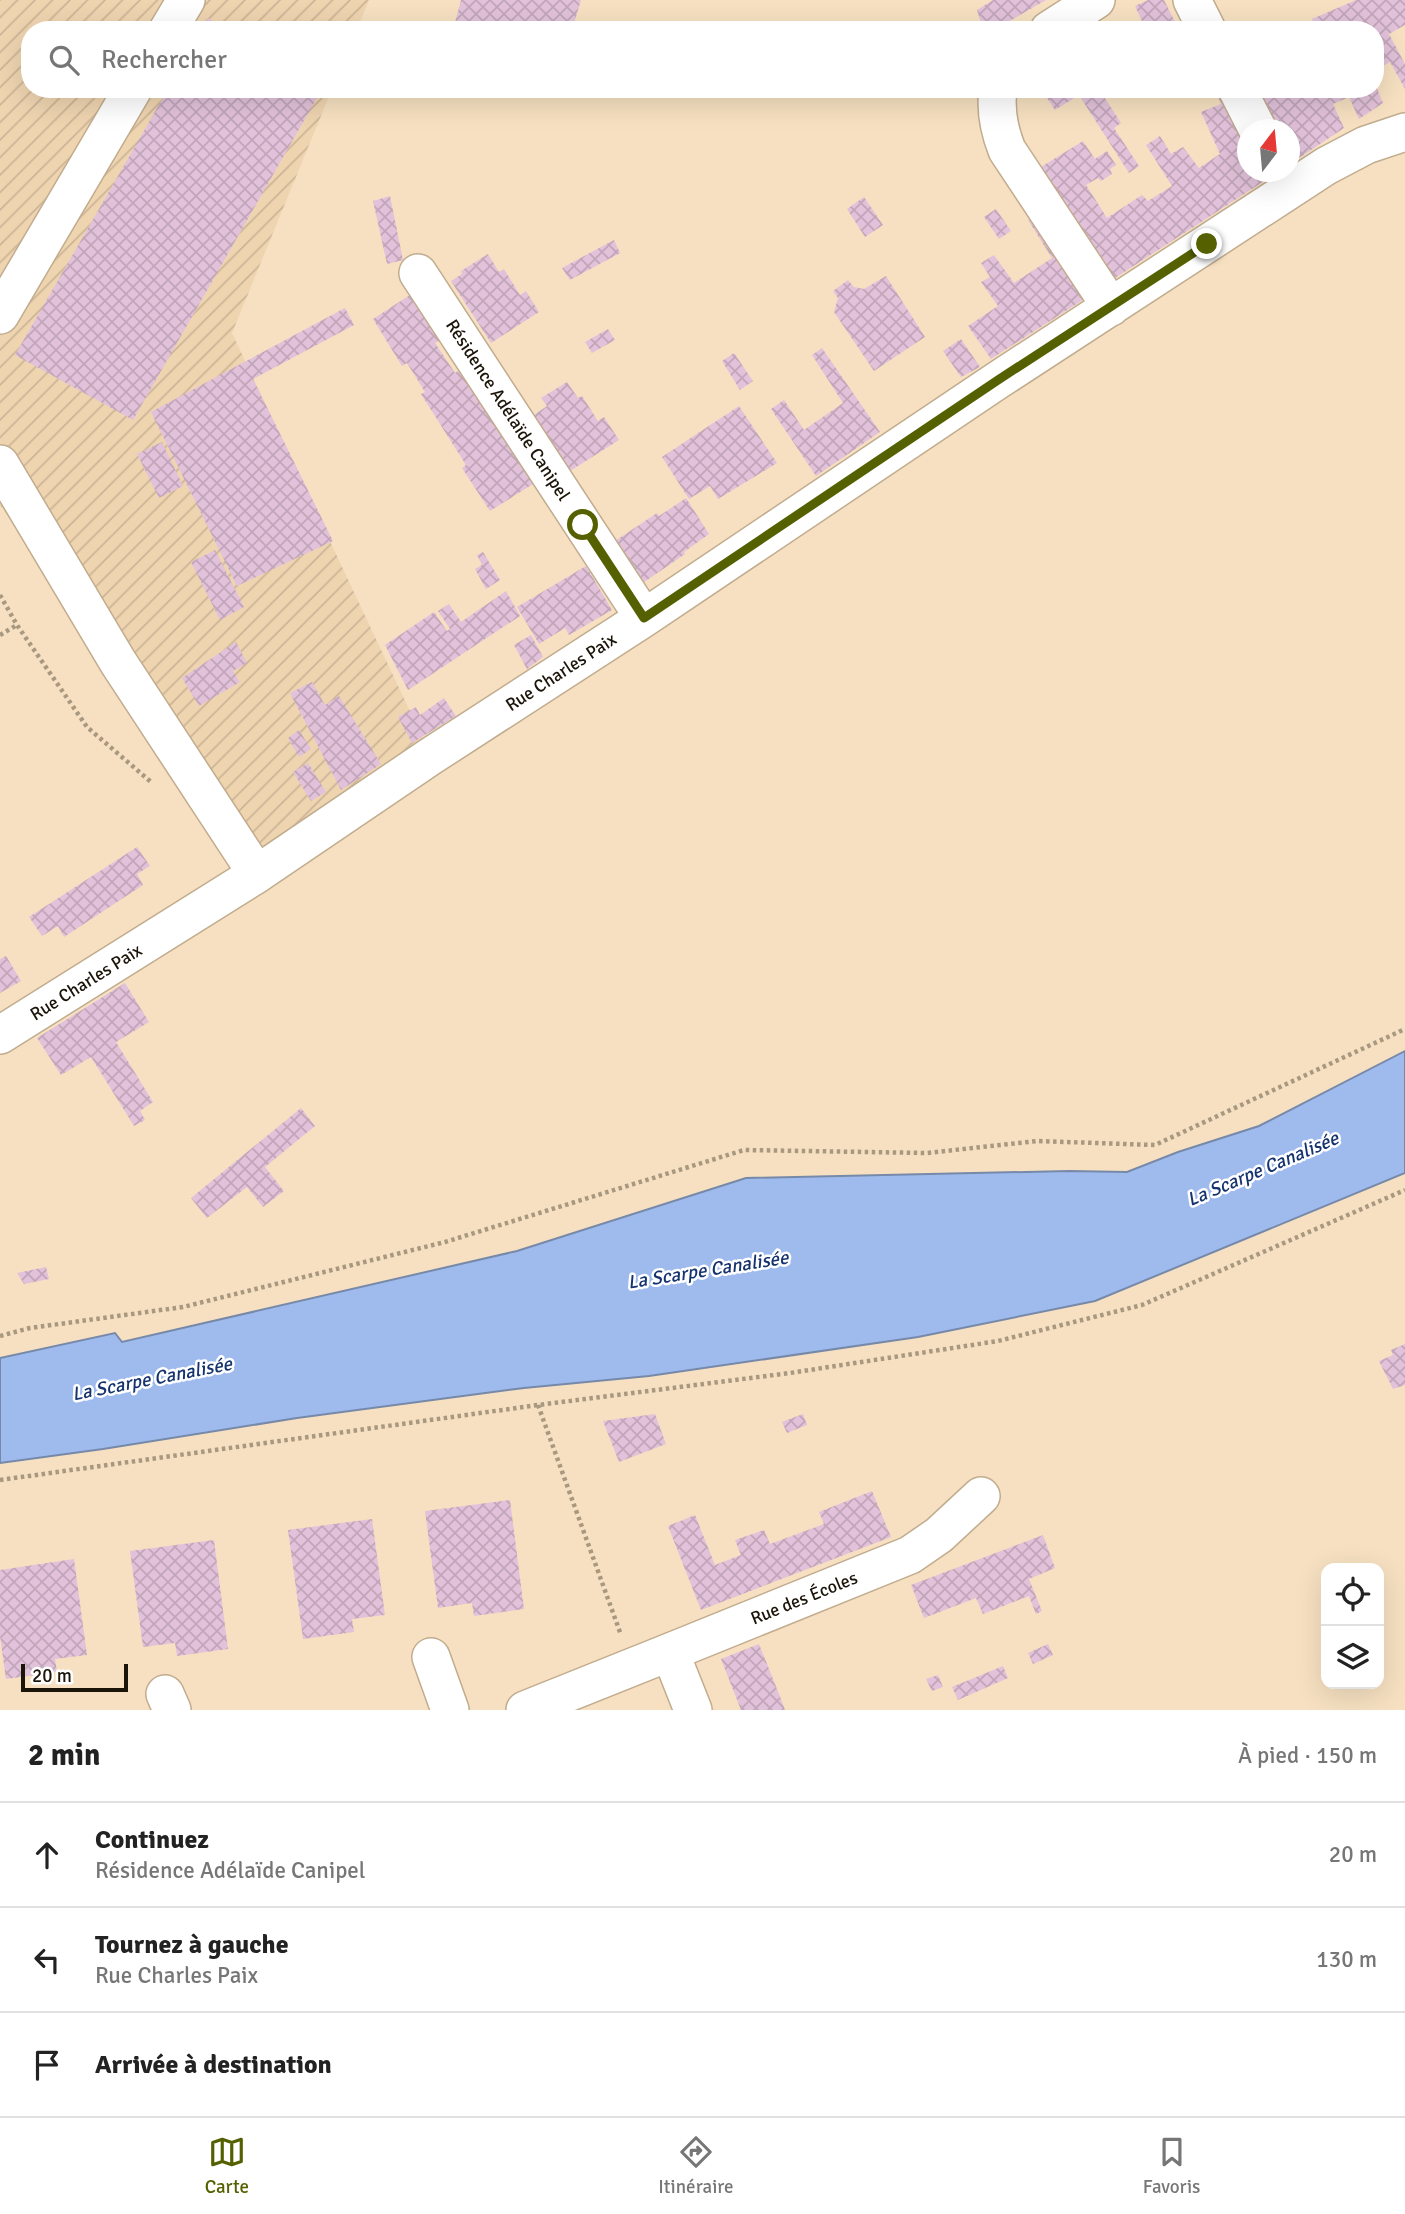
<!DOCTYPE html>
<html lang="fr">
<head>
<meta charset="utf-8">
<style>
	:root { --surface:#fff; --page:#f6f6f6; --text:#222; --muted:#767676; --line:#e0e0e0; --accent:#556000 }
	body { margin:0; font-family:Signika,sans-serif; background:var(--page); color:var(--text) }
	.controls { position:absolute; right:21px; bottom:21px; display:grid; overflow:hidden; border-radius:14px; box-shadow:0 7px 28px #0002 }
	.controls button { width:63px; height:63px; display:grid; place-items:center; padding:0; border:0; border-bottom:2px solid var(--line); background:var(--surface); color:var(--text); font:35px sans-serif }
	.compass { position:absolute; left:1237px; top:119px; width:63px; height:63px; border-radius:50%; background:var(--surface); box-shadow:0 7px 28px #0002; rotate:16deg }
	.scale { position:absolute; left:21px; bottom:18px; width:107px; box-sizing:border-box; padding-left:7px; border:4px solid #1b1409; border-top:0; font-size:19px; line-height:24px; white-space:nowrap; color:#1b1409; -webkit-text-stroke:5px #fff; paint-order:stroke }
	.stop { position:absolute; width:21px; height:21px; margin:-16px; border:5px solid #556000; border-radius:50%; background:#fff }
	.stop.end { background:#556000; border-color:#fff; box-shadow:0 2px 7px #0008 }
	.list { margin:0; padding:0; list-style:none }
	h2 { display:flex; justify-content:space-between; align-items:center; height:91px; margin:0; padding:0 28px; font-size:30px }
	h2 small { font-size:23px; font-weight:400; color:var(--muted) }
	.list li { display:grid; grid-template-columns:46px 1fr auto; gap:21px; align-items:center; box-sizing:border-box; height:105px; padding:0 28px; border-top:2px solid var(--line) }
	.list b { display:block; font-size:26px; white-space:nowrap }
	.list p { margin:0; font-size:23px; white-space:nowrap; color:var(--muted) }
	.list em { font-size:23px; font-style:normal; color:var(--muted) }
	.icon { flex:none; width:38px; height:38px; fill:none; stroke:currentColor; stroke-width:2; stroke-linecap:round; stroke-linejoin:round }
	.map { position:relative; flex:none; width:1405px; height:1710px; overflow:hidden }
	.search { position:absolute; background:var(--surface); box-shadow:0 7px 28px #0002; left:21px; right:21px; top:21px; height:77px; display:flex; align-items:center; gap:18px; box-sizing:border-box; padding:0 24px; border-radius:28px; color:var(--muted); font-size:26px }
	.sheet { height:406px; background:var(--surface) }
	nav { display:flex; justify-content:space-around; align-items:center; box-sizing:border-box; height:98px; border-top:2px solid var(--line); background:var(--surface); font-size:19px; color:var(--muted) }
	nav a { display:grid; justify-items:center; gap:4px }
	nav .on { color:var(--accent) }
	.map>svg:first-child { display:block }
</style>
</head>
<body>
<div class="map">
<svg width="1405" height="1710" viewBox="0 0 1405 1710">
	<defs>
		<pattern id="industrial-furrows" width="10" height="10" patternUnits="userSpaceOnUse" patternTransform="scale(1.75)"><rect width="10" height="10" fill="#efd4b0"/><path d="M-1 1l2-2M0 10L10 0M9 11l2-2" fill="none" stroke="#ccb596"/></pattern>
		<pattern id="building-cross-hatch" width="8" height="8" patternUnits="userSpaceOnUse" patternTransform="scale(1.75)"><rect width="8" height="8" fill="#e2c2da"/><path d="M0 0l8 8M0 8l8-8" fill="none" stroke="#c1a6ba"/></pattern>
	</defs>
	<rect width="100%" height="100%" fill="#f6e0c1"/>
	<path fill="url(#industrial-furrows)" d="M0,0H369L357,30H30V89H332L232,333L431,756L257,874L0,505Z"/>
	<path fill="#9fbbee" stroke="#7789a9" stroke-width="2" d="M1405,1051V1173L1095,1301L918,1337L649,1376L524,1388L297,1418L103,1449L0,1463V1358L115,1333L122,1342L517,1251L746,1178L1069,1171L1127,1172L1178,1152L1259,1126Z"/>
	<path fill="url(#building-cross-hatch)" d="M461,0H581L572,30H453Z
		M993,0H1046L994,30H983L977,10Z
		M1148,0H1164L1177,26L1170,30H1146L1135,6Z
		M1356,0H1405V25L1389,34L1405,64V89L1390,62L1375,71V30H1317L1312,19Z
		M208,18L228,30H202Z
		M1375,84L1383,103L1359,119L1349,97L1333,104L1344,128L1290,164V130H1273L1256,94L1266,89H1375Z
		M168,89H322L133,420L15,355Z
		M1056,89H1099L1121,123L1114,128L1139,166L1129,173L1079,95L1055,110L1045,95Z
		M1215,89H1231L1248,130V172H1270L1272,176L1112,280L1041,167L1083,141L1095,159L1107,151L1116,165L1110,169L1112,174L1101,181L1098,178L1086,185L1107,218L1142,195L1148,201L1172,186L1146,145L1160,136L1171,154L1183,147L1199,168L1220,154L1201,112L1221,104Z
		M390,196L403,260L387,264L373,201Z
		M864,197L883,225L865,237L847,209Z
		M996,209L1011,231L999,239L984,217Z
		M1040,211L1092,294L991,359L968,326L998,306L981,282L990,277L981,263L994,255L1014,283L1052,258L1028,220Z
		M614,240L620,253L570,280L562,268Z
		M488,254L499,272L504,269L520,295L526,291L539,312L491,343L451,281L462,274L461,271Z
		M886,276L925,337L874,371L834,312L838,298L833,291L848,280L854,287L864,289Z
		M410,295L439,341L435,343L455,373L461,369L533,484L490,511L462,468L466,465L421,394L425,392L407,363L402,366L373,319Z
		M345,308L354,325L253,379L333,541L237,586L151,412Z
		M608,329L615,340L592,353L585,342Z
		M961,339L980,367L961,377L943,351Z
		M822,348L880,432L816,476L771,409L784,400L804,430L843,403L812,355Z
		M734,353L753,381L740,390L722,361Z
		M567,382L578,398L582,396L598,421L604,417L619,440L570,471L534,415L547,406L541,398Z
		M739,406L777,463L718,499L710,486L689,499L662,457Z
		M162,442L183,486L159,498L137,454Z
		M686,498L709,534L684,552L685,554L637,587L609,545L657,513L659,516Z
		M215,550L244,607L220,620L191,562Z
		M483,552L500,580L486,589L475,569L482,565L477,555Z
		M586,566L612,610L569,635L565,628L539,644L517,607Z
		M506,591L520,616L408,690L385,645L434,612L447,631L450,629L438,611L449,604L461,622Z
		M531,635L543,657L527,669L514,645Z
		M236,642L247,663L233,671L240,682L199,706L182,678Z
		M312,682L325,705L339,696L381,764L341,790L290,693Z
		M444,698L456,716L412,743L398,717L416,707L420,715Z
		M299,730L311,749L299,757L288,738Z
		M308,763L326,792L311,801L293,772Z
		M137,847L150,866L137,874L143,885L64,937L58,926L42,936L29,917Z
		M6,956L21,981L0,993V959Z
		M125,983L149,1022L116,1042L153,1102L140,1111L145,1120L134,1126L91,1057L61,1075L37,1038Z
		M301,1108L315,1126L265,1167L284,1191L263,1207L247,1187L207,1218L191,1198Z
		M46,1267L49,1279L24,1284L17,1273Z
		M1405,1344V1385L1393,1389L1379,1361L1393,1355L1391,1350Z
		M655,1414L666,1444L619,1462L603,1421Z
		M803,1414L807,1425L787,1433L782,1422Z
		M872,1491L891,1537L701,1610L668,1526L695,1515L715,1565L741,1555L735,1540L764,1530L770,1544L824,1524L819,1512Z
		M510,1500L524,1609L474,1616L472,1603L438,1608L425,1511Z
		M372,1519L385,1615L352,1619L354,1632L303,1639L288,1530Z
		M1043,1535L1055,1568L1029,1579L1042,1611L1036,1614L1029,1596L983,1614L976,1598L924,1618L911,1585Z
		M214,1540L228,1649L177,1656L175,1643L143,1647L130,1551Z
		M74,1559L87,1655L55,1659L57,1672L6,1679L0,1636V1570Z
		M759,1644L781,1699L785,1710H741L721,1659Z
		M1048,1644L1053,1655L1033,1664L1028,1653Z
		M1003,1666L1008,1678L958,1700L952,1687Z
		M938,1675L943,1687L932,1691L926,1679Z"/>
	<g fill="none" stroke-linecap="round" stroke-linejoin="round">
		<g stroke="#c1ac8e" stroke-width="40">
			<path id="minor" d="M1192,0L1207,30
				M168,30L186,0
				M1049,30L1096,0
				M998,89C995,111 999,130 1007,150L1111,307
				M1237,89L1258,130
				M418,273L644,618
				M0,315L133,89
				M0,464L118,662L257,874
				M0,1035L257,874L431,756L644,618L998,380L1326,166L1366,145L1405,132
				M431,1657L450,1710
				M165,1694L172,1710
				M525,1710L670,1652
				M693,1710L670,1652L910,1555L939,1535L981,1496"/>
		</g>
		<path stroke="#a99880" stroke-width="4.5" stroke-dasharray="3.5 3.5" stroke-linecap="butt" d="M0,595L17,625L87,727L151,782
			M0,635L17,625
			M0,1336L30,1328L183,1307L445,1242L744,1150L927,1153L1037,1141L1155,1145L1405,1029
			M538,1405L621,1635
			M0,1480L538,1405L790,1373L998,1341L1142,1305L1405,1190"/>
		<use href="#minor" stroke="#fff" stroke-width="37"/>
	</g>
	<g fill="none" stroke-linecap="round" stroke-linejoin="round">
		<path stroke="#556000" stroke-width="9" d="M583,525L644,618L998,380L1207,244"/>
	</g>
	<g text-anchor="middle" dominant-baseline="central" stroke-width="5" stroke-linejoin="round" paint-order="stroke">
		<g font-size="18" fill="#1b1409" stroke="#fff">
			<text transform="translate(508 410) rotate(57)">Résidence Adélaïde Canipel</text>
			<text transform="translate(561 672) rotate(-33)">Rue Charles Paix</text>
			<text transform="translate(86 982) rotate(-32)">Rue Charles Paix</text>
			<text transform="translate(804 1598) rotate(-22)">Rue des Écoles</text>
		</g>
		<g font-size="19" font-style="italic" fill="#15336e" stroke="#fff">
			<text transform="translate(1263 1169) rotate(-23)">La Scarpe Canalisée</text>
			<text transform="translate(708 1270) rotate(-9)">La Scarpe Canalisée</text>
			<text transform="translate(152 1379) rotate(-11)">La Scarpe Canalisée</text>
		</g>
	</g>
</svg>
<div class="controls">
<button><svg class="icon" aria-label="locate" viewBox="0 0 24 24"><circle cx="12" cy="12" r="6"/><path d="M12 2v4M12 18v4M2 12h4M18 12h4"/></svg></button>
<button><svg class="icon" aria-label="layers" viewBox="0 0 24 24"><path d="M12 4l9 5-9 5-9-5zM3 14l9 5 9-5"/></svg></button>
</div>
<svg class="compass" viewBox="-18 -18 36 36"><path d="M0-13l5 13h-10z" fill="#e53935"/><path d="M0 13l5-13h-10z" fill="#767676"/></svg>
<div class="scale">20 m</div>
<div class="stop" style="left:583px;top:525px"></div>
<div class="stop end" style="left:1207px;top:244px"></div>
<div class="search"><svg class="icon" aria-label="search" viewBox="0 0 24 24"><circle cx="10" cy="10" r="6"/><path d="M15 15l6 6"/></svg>Rechercher</div>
</div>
<section class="sheet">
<h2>2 min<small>À pied · 150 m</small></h2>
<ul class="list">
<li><svg class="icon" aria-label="ahead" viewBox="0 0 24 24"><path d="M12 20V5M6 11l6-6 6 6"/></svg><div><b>Continuez</b><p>Résidence Adélaïde Canipel</p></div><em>20 m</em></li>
<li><svg class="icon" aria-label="left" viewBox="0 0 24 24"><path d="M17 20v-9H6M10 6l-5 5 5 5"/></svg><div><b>Tournez à gauche</b><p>Rue Charles Paix</p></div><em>130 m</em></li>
<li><svg class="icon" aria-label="arrive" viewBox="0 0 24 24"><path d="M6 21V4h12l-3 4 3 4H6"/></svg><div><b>Arrivée à destination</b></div></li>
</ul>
</section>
<nav>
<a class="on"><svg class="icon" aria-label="map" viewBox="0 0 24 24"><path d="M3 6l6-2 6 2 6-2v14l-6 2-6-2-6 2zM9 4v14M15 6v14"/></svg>Carte</a>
<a><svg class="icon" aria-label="directions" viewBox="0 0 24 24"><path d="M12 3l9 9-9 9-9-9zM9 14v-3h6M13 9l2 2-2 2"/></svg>Itinéraire</a>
<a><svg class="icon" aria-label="saved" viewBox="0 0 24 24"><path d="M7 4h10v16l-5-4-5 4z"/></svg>Favoris</a>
</nav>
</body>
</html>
